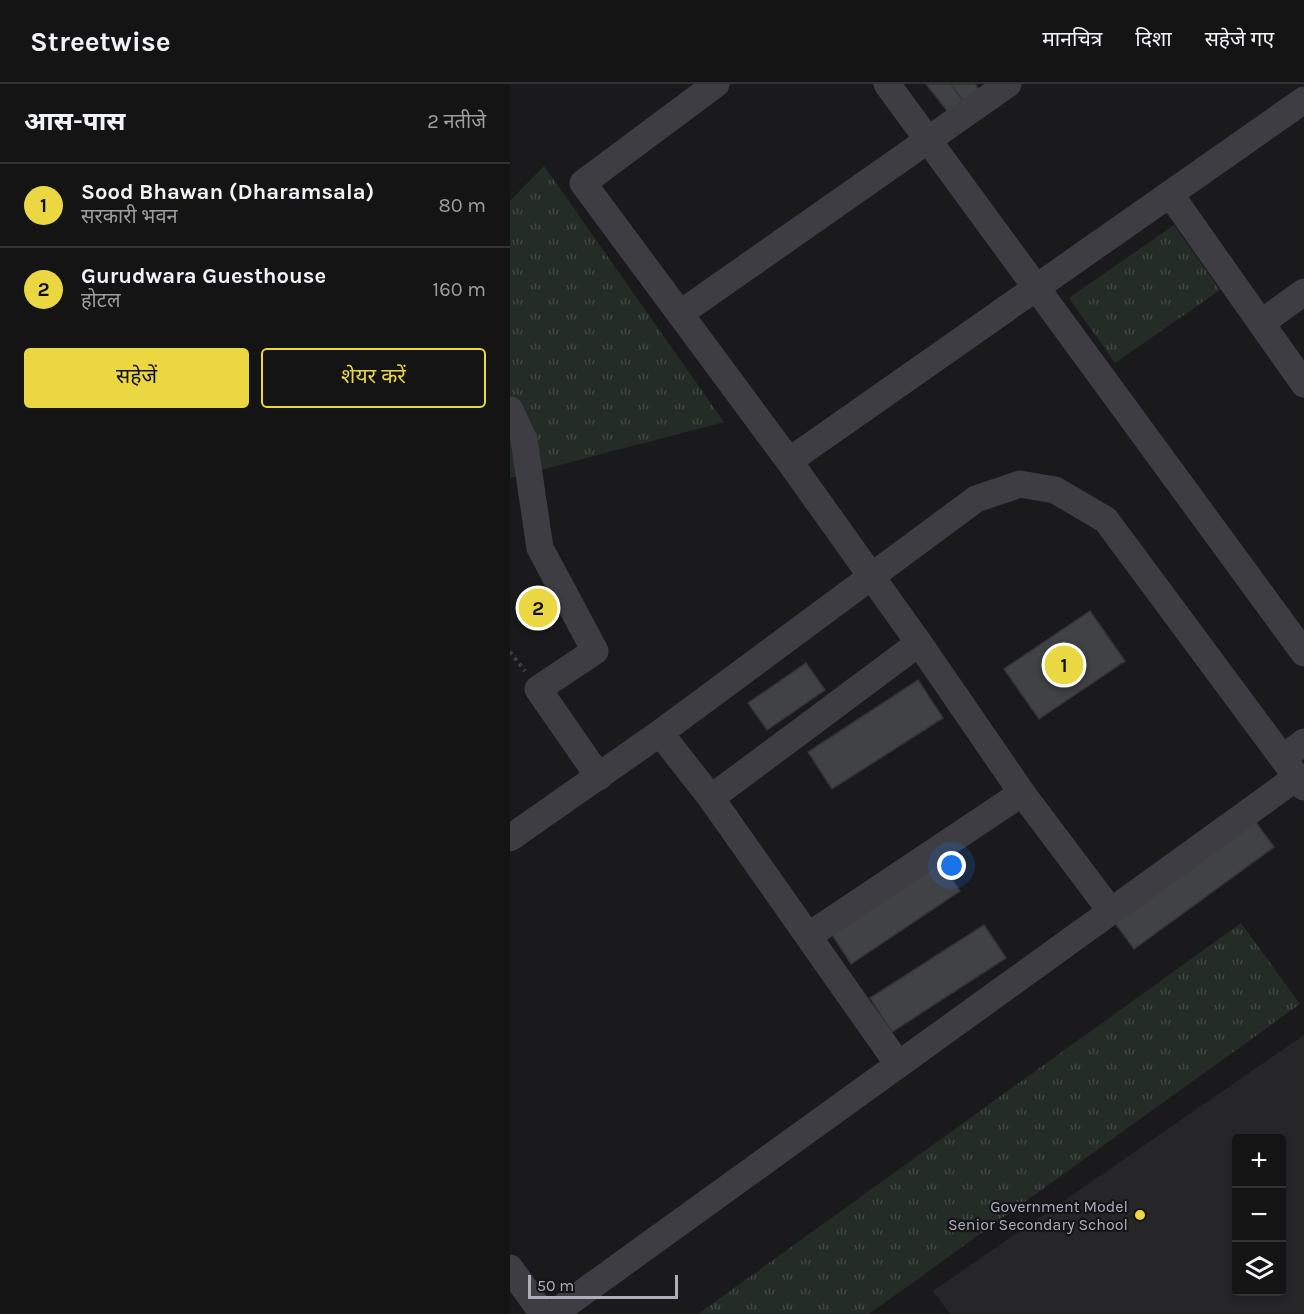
<!DOCTYPE html>
<html lang="hi">
<head>
<meta charset="utf-8">
<style>
	:root { --surface:#141415; --page:#1d1d1e; --text:#f1f3f6; --muted:#9d9ea0; --line:#333334; --accent:#ebd742 }
	body { margin:0; font-family:Karla,"Noto Sans Devanagari",sans-serif; background:var(--page); color:var(--text) }
	.controls { position:absolute; right:18px; bottom:18px; display:grid; overflow:hidden; border-radius:6px; box-shadow:0 3px 9px #0003 }
	.controls button { width:54px; height:54px; display:grid; place-items:center; padding:0; border:0; border-bottom:2px solid var(--line); background:var(--surface); color:var(--text); font:30px sans-serif }
	.scale { position:absolute; left:18px; bottom:15px; width:150px; box-sizing:border-box; padding-left:6px; border:3px solid #adaebb; border-top:0; font-size:16px; line-height:21px; white-space:nowrap; color:#adaebb; -webkit-text-stroke:4px #151517; paint-order:stroke }
	.you { position:absolute; left:442px; top:782px; width:21px; height:21px; margin:-15px; border:4px solid #fff; border-radius:50%; background:#1a73e8; box-shadow:0 0 0 9px #1a73e833 }
	.badge { display:grid; place-items:center; width:39px; height:39px; border-radius:50%; background:var(--accent); color:#111; font-size:20px; font-weight:700 }
	.pin { position:absolute; translate:-50% -50%; border:3px solid #fff; box-shadow:0 2px 6px #0006 }
	.list { margin:0; padding:0; list-style:none }
	h2 { display:flex; justify-content:space-between; align-items:center; height:78px; margin:0; padding:0 24px; font-size:26px }
	h2 small { font-size:20px; font-weight:400; color:var(--muted) }
	.list li { display:grid; grid-template-columns:39px 1fr auto; gap:18px; align-items:center; box-sizing:border-box; height:84px; padding:0 24px; border-top:2px solid var(--line) }
	.list b { display:block; font-size:22px; white-space:nowrap }
	.list p { margin:0; font-size:20px; white-space:nowrap; color:var(--muted) }
	.list em { font-size:20px; font-style:normal; color:var(--muted) }
	.actions { display:flex; gap:12px; padding:18px 24px }
	.actions a { flex:1; padding:14px 0; border:2px solid var(--accent); border-radius:6px; text-align:center; font-size:21px; color:var(--accent) }
	.actions .main { background:var(--accent); color:#111 }
	.icon { flex:none; width:33px; height:33px; fill:none; stroke:currentColor; stroke-width:2; stroke-linecap:round; stroke-linejoin:round }
	.map { position:relative; flex:none; width:794px; height:1230px; overflow:hidden }
	header { display:flex; align-items:center; gap:36px; box-sizing:border-box; height:84px; padding:0 30px; background:var(--surface); border-bottom:2px solid var(--line) }
	header strong { font-size:28px }
	nav { display:flex; gap:33px; margin-inline-start:auto; font-size:21px }
	main { display:flex }
	aside { flex:1; background:var(--surface) }
	.map>svg:first-child { display:block }
</style>
</head>
<body>
<header>
<strong>Streetwise</strong>
<nav><a>मानचित्र</a><a>दिशा</a><a>सहेजे गए</a></nav>
</header>
<main>
<aside>
<h2>आस-पास<small>2 नतीजे</small></h2>
<ul class="list">
<li><span class="badge">1</span><div><b>Sood Bhawan (Dharamsala)</b><p>सरकारी भवन</p></div><em>80 m</em></li>
<li><span class="badge">2</span><div><b>Gurudwara Guesthouse</b><p>होटल</p></div><em>160 m</em></li>
</ul>
<div class="actions"><a class="main">सहेजें</a><a>शेयर करें</a></div>
</aside>
<div class="map">
<svg width="794" height="1230" viewBox="0 0 794 1230">
	<defs>
		<pattern id="park-tufts" width="24" height="20" patternUnits="userSpaceOnUse" patternTransform="scale(1.5)"><rect width="24" height="20" fill="#242c26"/><path d="M3 7l-1-3M5 7V3M7 7l1-3M15 17l-1-3M17 17v-4M19 17l1-3" fill="none" stroke="#414844"/></pattern>
	</defs>
	<rect width="100%" height="100%" fill="#1a1a1c"/>
	<path fill="#262629" fill-rule="evenodd" d="M794,951V1230H440L423,1207ZM726,1054H772V1208H726Z"/>
	<path fill="url(#park-tufts)" d="M34,82L214,338L0,394V117Z
		M664,141L710,206L605,279L559,214Z
		M731,839L790,920L359,1230H188Z"/>
	<path fill="#414246" stroke="#353438" stroke-width="1.5" d="M416,0H441L453,17L438,28Z
		M441,0H465L469,5L453,17Z
		M580,527L615,577L529,635L494,585Z
		M296,579L315,606L257,646L238,619Z
		M408,596L433,634L322,705L298,668Z
		M741,732L764,763L624,865L602,835Z
		M430,777L450,807L341,880L321,849Z
		M474,841L496,874L382,948L360,914Z"/>
	<g fill="none" stroke-linecap="round" stroke-linejoin="round">
		<path stroke="#414148" stroke-width="4" stroke-dasharray="3 4.5" stroke-linecap="butt" d="M0,568L15,587"/>
		<path stroke="#3d3d43" stroke-width="27" d="M206,0L73,99L279,377L409,559L512,709L600,826
			M377,0L794,569
			M660,110L794,300
			M171,229L498,0
			M751,239L794,208
			M0,326L14,356L30,464L85,567L28,605L89,693
			M279,377L794,16
			M150,649L201,714L388,980
			M773,674L794,658
			M201,714L409,559
			M0,754L150,649L466,415L510,400L545,406L596,436L794,703
			M298,852L512,709
			M0,1184L33,1230
			M43,1230L787,693"/>
	</g>
	<circle fill="#ebd742" stroke="#151517" stroke-width="2" cx="630" cy="1131" r="6"/>
	<g text-anchor="middle" dominant-baseline="central" stroke-width="4.5" stroke-linejoin="round" paint-order="stroke">
		<g font-size="16" fill="#adaebb" stroke="#151517" text-anchor="end">
			<text x="618" y="1122">Government Model<tspan x="618" dy="18">Senior Secondary School</tspan></text>
		</g>
	</g>
</svg>
<div class="controls">
<button>+</button>
<button>−</button>
<button><svg class="icon" aria-label="layers" viewBox="0 0 24 24"><path d="M12 4l9 5-9 5-9-5zM3 14l9 5 9-5"/></svg></button>
</div>
<div class="scale">50 m</div>
<div class="you"></div>
<div class="pin badge" style="left:554px;top:581px">1</div>
<div class="pin badge" style="left:28px;top:524px">2</div>
</div>
</main>
</body>
</html>
